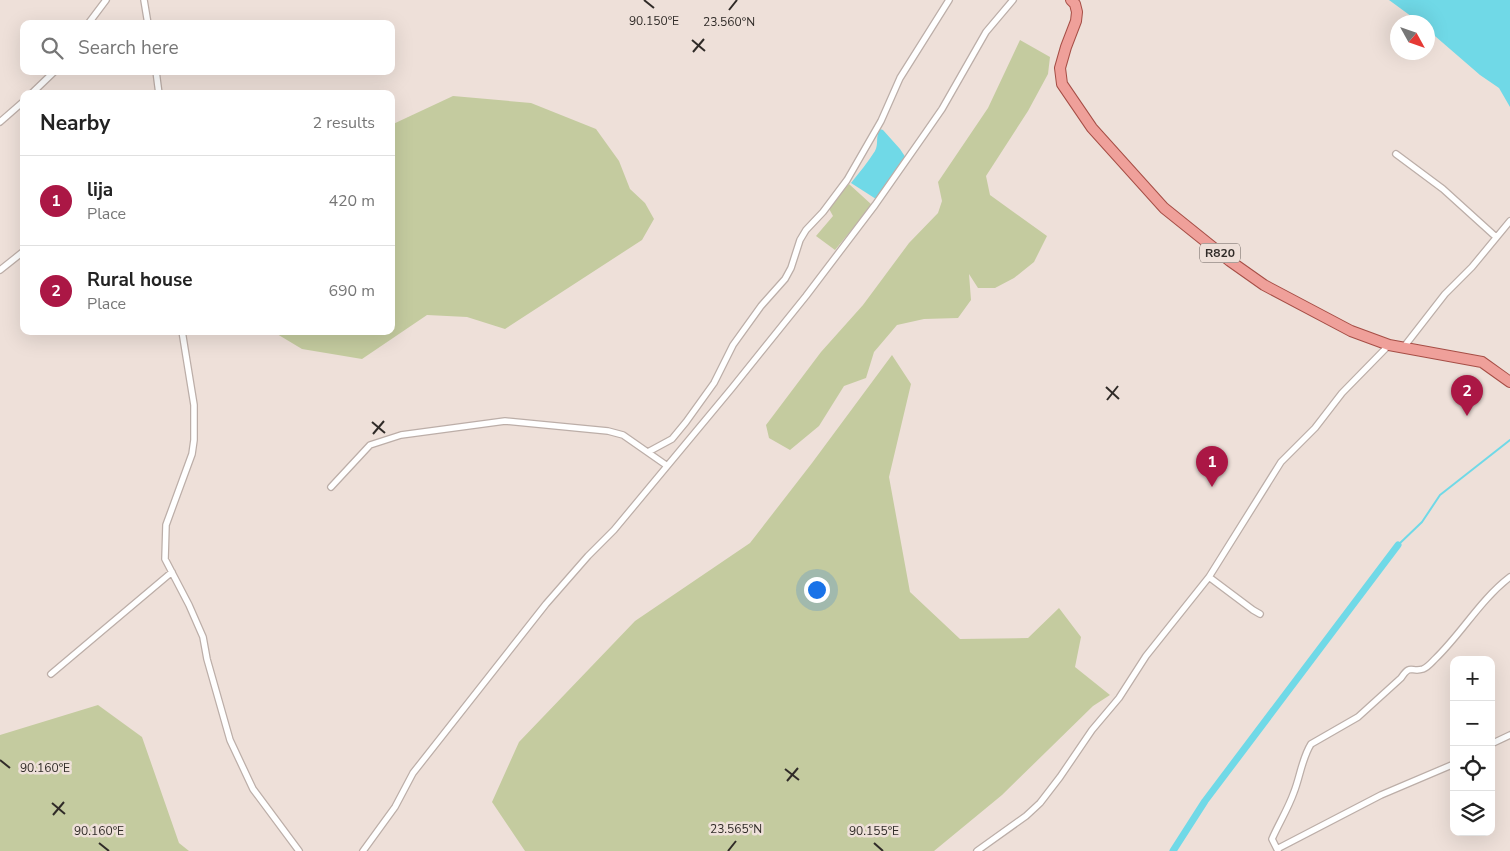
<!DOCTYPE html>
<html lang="en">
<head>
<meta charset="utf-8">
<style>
	:root { --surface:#fff; --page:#f6f6f6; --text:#222; --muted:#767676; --line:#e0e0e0; --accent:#ab1745 }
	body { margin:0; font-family:"Nunito Sans",sans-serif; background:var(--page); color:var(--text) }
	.controls { position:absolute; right:15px; bottom:15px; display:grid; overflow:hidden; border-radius:10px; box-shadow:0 5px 20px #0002 }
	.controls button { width:45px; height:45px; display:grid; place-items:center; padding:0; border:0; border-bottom:1px solid var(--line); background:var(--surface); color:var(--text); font:25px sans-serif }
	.compass { position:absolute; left:1390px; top:15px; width:45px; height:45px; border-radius:50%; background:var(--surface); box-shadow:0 5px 20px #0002; rotate:130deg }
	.you { position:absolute; left:816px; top:589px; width:18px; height:18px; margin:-12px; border:4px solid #fff; border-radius:50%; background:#1a73e8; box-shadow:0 0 0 8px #1a73e833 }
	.badge { display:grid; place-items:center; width:32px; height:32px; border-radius:50%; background:var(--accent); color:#fff; font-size:16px; font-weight:700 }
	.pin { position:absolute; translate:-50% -41px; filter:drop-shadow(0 1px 2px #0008) }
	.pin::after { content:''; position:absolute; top:26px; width:18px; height:15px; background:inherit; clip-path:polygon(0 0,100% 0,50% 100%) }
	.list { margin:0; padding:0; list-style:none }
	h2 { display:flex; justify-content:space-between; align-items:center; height:65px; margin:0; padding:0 20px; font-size:21px }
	h2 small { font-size:16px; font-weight:400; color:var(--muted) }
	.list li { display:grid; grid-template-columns:32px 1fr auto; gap:15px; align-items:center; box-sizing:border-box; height:90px; padding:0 20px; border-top:1px solid var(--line) }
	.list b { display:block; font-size:19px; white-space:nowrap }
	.list p { margin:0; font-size:16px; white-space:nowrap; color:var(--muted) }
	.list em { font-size:16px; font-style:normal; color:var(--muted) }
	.icon { flex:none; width:28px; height:28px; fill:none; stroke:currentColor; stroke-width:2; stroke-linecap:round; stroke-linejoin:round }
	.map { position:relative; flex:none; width:1510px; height:851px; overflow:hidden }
	.search { position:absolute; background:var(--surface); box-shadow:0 5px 20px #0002; left:20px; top:20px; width:375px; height:55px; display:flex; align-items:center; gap:12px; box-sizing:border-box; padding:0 18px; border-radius:10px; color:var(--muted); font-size:19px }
	.panel { position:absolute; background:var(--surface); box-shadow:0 5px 20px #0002; left:20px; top:90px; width:375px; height:245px; border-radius:10px }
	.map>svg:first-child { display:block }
</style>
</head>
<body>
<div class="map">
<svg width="1510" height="851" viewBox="0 0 1510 851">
	<rect width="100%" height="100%" fill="#eee0d9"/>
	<path fill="#c4cb9f" d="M1020,40L1050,57L1048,74L1028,111L986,176L990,195L1047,236L1034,262L1014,278L995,288H978L969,274L971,300L958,318L924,319L897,325L874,352L866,378L844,386L819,426L790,450L769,438L766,425L821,352L863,305L909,243L938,213L942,201L938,182L988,108Z
		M453,96L531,103L596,129L619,161L630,189L645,203L654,219L642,240L505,329L467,317L427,315L362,359L302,349L272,331H391V125Z
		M849,184L872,205L835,250L816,236L833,216L828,207Z
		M892,355L911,384L889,477L910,592L960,639L1028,638L1059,608L1081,637L1075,667L1110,695L1093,706L1002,795L934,851H525L492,802L519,742L635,621L750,543L812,463Z
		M98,705L142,737L179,843L189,851H0V735Z"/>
	<path fill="#70d9e7" d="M1389,0H1510V107L1499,88L1480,75L1428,30V22H1419Z
		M880,129L883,130L900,149L906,158L876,199L851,183C859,173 868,162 875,151C879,143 875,138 880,129Z"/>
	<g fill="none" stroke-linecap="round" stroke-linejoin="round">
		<path stroke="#70d9e7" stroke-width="2" d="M1398,545L1422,522L1440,495L1510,440"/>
		<path stroke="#70d9e7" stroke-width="7" d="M1173,851L1205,801L1398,545"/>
		<g stroke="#bcaea8" stroke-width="8">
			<path id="minor" d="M144,0L148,24
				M88,24L106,0
				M156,71L159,94
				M31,94L55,71
				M0,122L24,101
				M1396,154L1443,189L1496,237
				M0,270L24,251
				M182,331L194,405V440L192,454L166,525L165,559L189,605L203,637L207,659L230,740L253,789L299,851
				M1403,348L1445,294L1472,267L1510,221
				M648,452L672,439L686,422L714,383L733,345L761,306L785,279L791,268L800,240L806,230L823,212L847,180L881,121L900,78L949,0
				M331,487L370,445L401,435L505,421L608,431L623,435L666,465
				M1209,577L1253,610L1260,614
				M51,674L172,572
				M1491,744L1510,735
				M1277,849L1381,795L1454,764
				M363,851L395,807L413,773L546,604L588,556L614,530L732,388L806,296L875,205L924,135L942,109L986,32L1013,0
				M977,851L1026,816L1040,803L1060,777L1092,730L1119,698L1146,656L1209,577L1281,462L1315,428L1342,393L1389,345
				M1278,851L1272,839C1279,823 1288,809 1294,792C1300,777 1302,758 1311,744L1358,717L1401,678C1411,663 1411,673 1423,669C1428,667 1431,663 1435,659C1462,633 1480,600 1510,577"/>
		</g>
		<g stroke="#a64e46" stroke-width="12">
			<path id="primary" d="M1071,0L1075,4L1077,12L1076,21L1066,47L1060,68L1062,84L1092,128L1164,208L1230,261L1264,285L1351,331L1389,345L1482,362L1510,382"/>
		</g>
		<use href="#minor" stroke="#fff" stroke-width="5.5"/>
		<use href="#primary" stroke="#efa09a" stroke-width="10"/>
	</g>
	<path fill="none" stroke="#302b28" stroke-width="2" d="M644,0L654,8M729,10L737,0M692,40L705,51M693,52L704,39M1106,387L1119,399M1107,400L1118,386M372,422L385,433M373,434L384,421M0,760L10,768M785,769L799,780M787,781L798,768M52,803L65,814M53,815L64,802M99,843L109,851M874,843L883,851M728,851L736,841"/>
	<g text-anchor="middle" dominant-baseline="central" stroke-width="5" stroke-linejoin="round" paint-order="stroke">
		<rect fill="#eee0d9" stroke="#69615d" stroke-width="1" x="1200" y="243.5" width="40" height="19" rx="4"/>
		<g font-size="12" font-weight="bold" fill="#302b28">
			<text x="1220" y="253">R820</text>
		</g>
	</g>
	<g font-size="12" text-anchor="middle" fill="#302b28" stroke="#eee0d9" stroke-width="5" stroke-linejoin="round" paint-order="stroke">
		<text x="654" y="25">90.150°E</text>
		<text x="729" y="26">23.560°N</text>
		<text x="45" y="772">90.160°E</text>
		<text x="736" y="833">23.565°N</text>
		<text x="99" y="835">90.160°E</text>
		<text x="874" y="835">90.155°E</text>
	</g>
</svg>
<div class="controls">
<button>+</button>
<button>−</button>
<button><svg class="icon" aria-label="locate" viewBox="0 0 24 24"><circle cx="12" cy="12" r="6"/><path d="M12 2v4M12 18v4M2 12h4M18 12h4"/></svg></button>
<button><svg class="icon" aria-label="layers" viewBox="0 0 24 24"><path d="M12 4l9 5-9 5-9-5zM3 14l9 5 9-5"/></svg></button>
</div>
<svg class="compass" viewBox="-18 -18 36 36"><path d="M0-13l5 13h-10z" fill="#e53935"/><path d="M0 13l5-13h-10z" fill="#767676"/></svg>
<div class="you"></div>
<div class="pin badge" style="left:1212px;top:487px">1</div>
<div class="pin badge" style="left:1467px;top:416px">2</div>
<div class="search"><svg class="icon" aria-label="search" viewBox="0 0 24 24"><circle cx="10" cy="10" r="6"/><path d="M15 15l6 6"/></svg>Search here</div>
<section class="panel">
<h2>Nearby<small>2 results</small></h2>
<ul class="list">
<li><span class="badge">1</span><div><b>lija</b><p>Place</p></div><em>420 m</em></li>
<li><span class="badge">2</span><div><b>Rural house</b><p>Place</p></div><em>690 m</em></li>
</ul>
</section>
</div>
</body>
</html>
